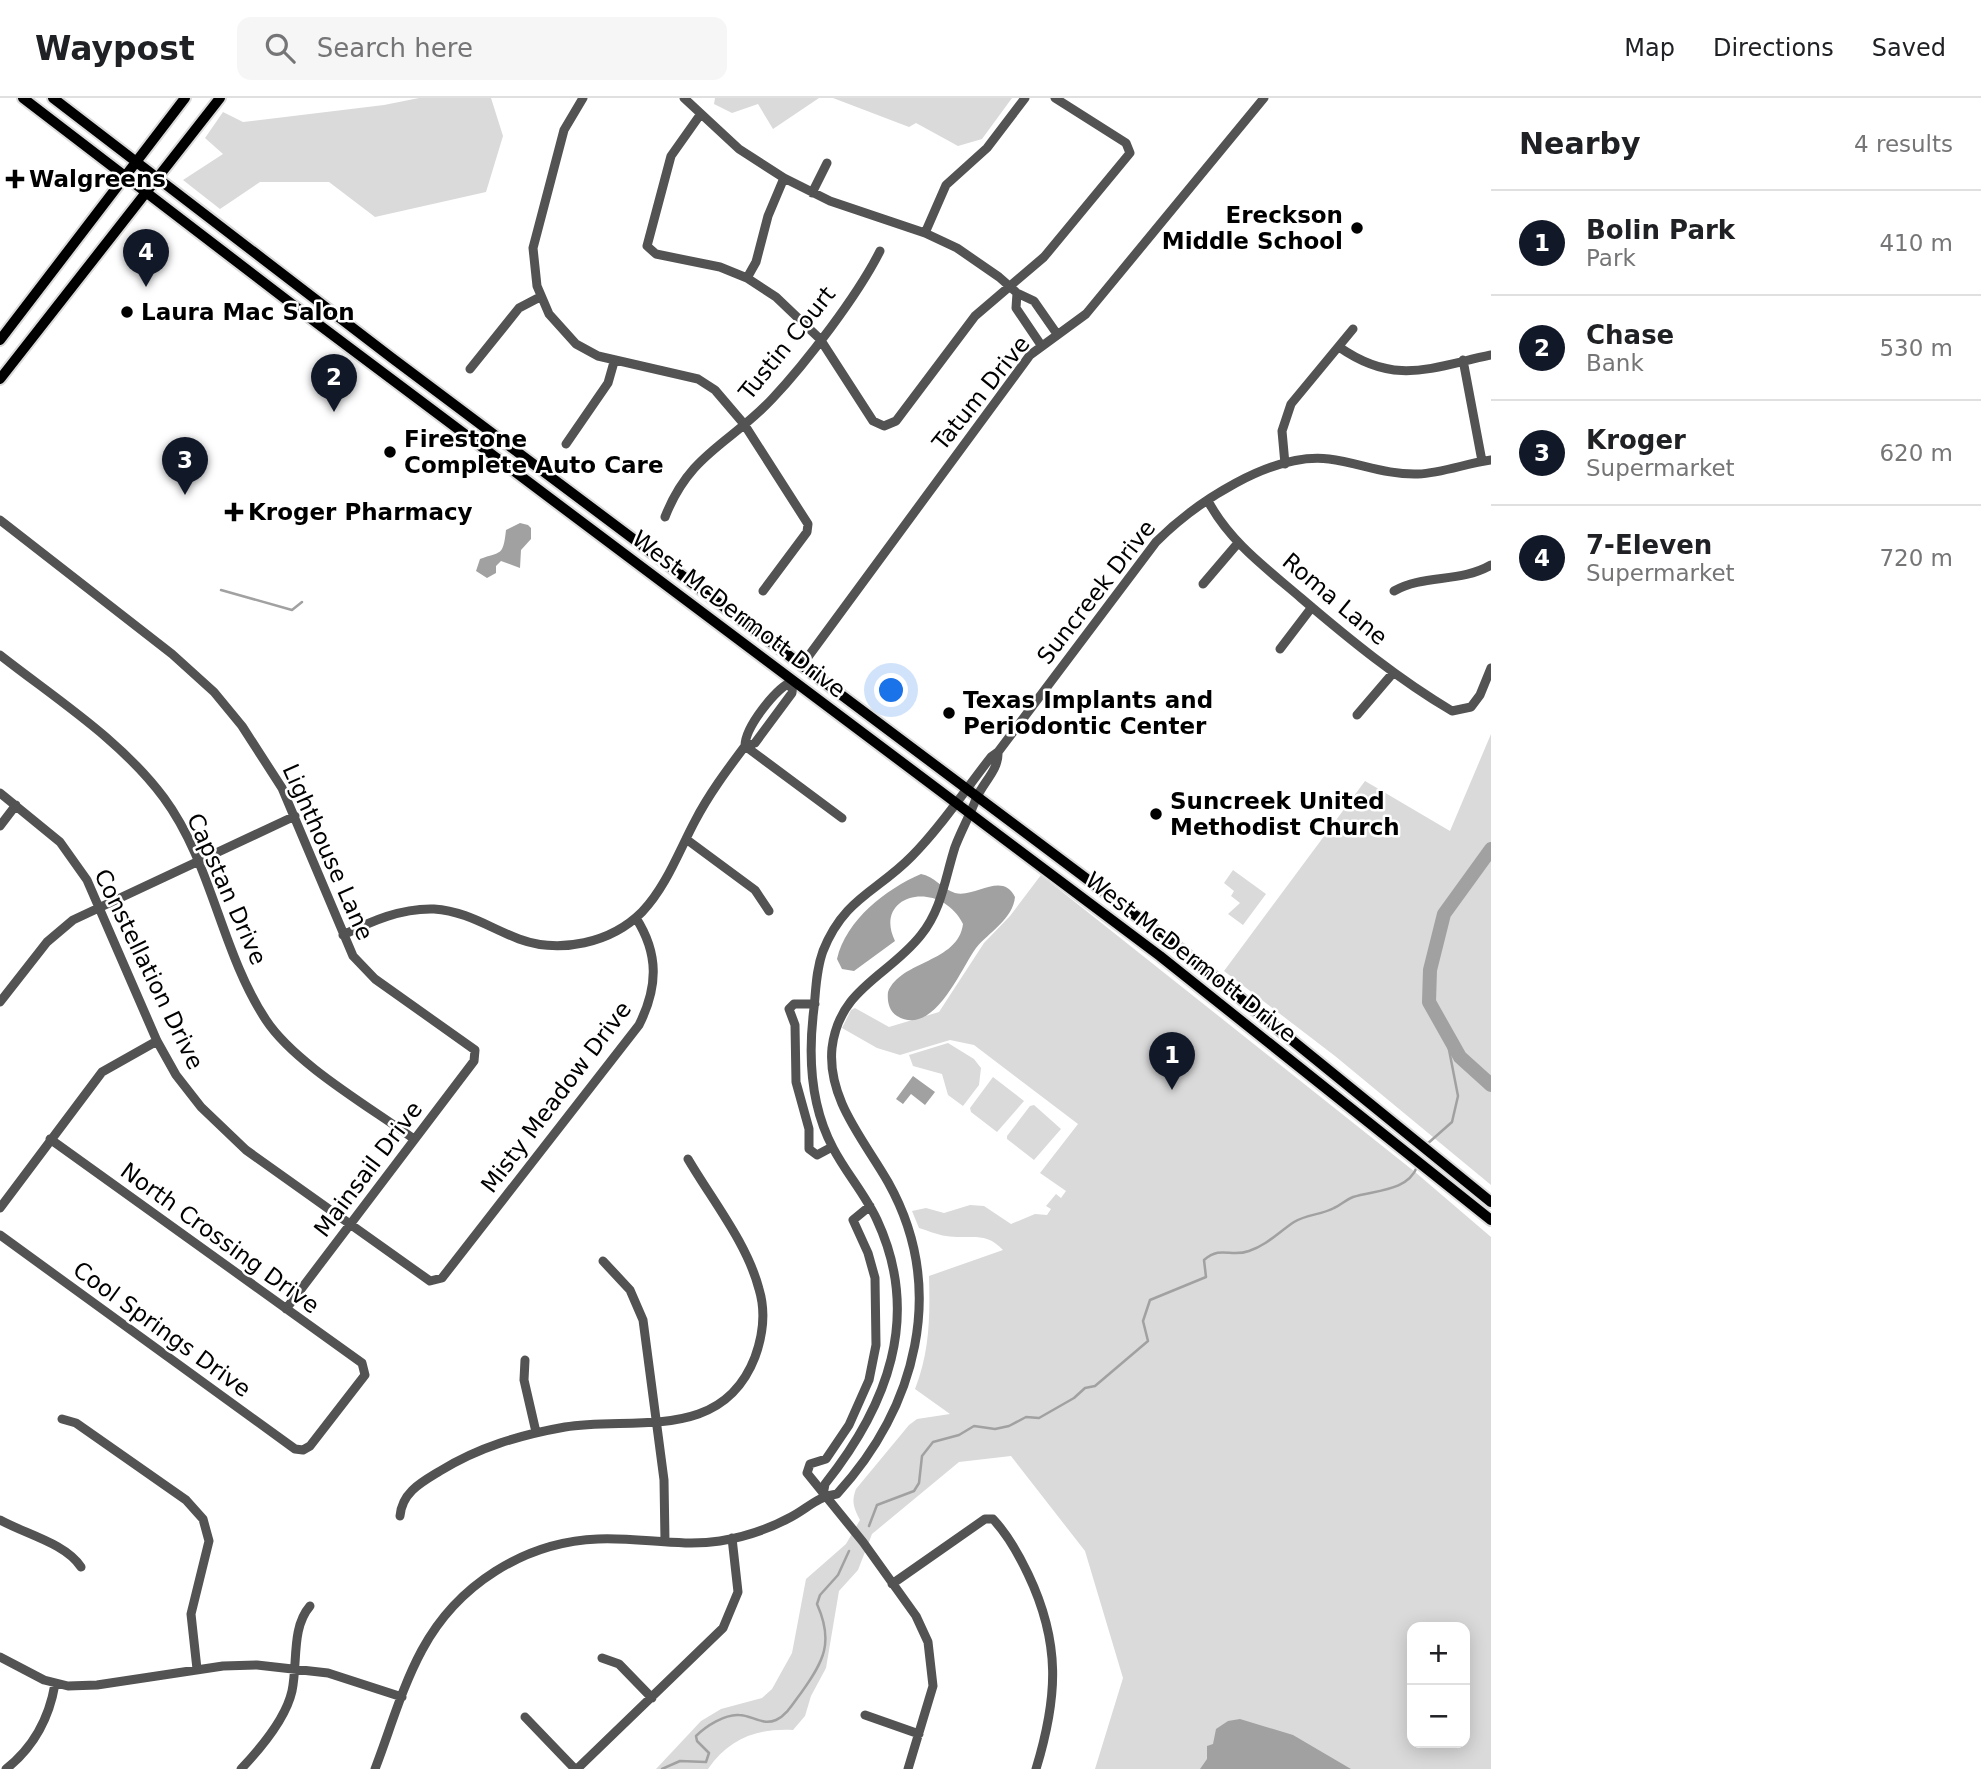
<!DOCTYPE html>
<html lang="en">
<head>
<meta charset="utf-8">
<style>
	:root { --surface:#fff; --page:#f6f6f6; --text:#202124; --muted:#757577; --line:#e0e0e0; --accent:#111827 }
	body { margin:0; font-family:"DejaVu Sans",sans-serif; background:var(--page); color:var(--text) }
	.controls { position:absolute; right:21px; bottom:21px; display:grid; overflow:hidden; border-radius:14px; box-shadow:0 4px 18px #0003 }
	.controls button { width:63px; height:63px; display:grid; place-items:center; padding:0; border:0; border-bottom:2px solid var(--line); background:var(--surface); color:var(--text); font:35px sans-serif }
	.you { position:absolute; left:892px; top:593px; width:24px; height:24px; margin:-18px; border:5px solid #fff; border-radius:50%; background:#1a73e8; box-shadow:0 0 0 10px #1a73e833 }
	.badge { display:grid; place-items:center; width:46px; height:46px; border-radius:50%; background:var(--accent); color:#fff; font-size:23px; font-weight:700 }
	.pin { position:absolute; translate:-50% -58px; filter:drop-shadow(0 2px 4px #0008) }
	.pin::after { content:''; position:absolute; top:37px; width:24px; height:21px; background:inherit; clip-path:polygon(0 0,100% 0,50% 100%) }
	.list { margin:0; padding:0; list-style:none }
	h2 { display:flex; justify-content:space-between; align-items:center; height:91px; margin:0; padding:0 28px; font-size:30px }
	h2 small { font-size:23px; font-weight:400; color:var(--muted) }
	.list li { display:grid; grid-template-columns:46px 1fr auto; gap:21px; align-items:center; box-sizing:border-box; height:105px; padding:0 28px; border-top:2px solid var(--line) }
	.list b { display:block; font-size:26px; white-space:nowrap }
	.list p { margin:0; font-size:23px; white-space:nowrap; color:var(--muted) }
	.list em { font-size:23px; font-style:normal; color:var(--muted) }
	.icon { flex:none; width:38px; height:38px; fill:none; stroke:currentColor; stroke-width:2; stroke-linecap:round; stroke-linejoin:round }
	.map { position:relative; flex:none; width:1491px; height:1671px; overflow:hidden }
	header { display:flex; align-items:center; gap:42px; box-sizing:border-box; height:98px; padding:0 35px; background:var(--surface); border-bottom:2px solid var(--line) }
	header strong { font-size:33px }
	nav { display:flex; gap:38px; margin-inline-start:auto; font-size:24px }
	.search { width:490px; height:63px; background:var(--page); display:flex; align-items:center; gap:18px; box-sizing:border-box; padding:0 24px; border-radius:14px; color:var(--muted); font-size:26px }
	main { display:flex }
	aside { flex:1; background:var(--surface) }
	.map>svg:first-child { display:block }
</style>
</head>
<body>
<header>
<strong>Waypost</strong>
<div class="search"><svg class="icon" aria-label="search" viewBox="0 0 24 24"><circle cx="10" cy="10" r="6"/><path d="M15 15l6 6"/></svg>Search here</div>
<nav><a>Map</a><a>Directions</a><a>Saved</a></nav>
</header>
<main>
<div class="map">
<svg width="1491" height="1671" viewBox="0 0 1491 1671">
	<rect width="100%" height="100%" fill="#fff"/>
	<path fill="#dadada" fill-rule="evenodd" d="M419,0H491L503,38L486,94L375,119L329,84H260L220,111L183,82L223,56L205,40L223,14L243,24L384,7Z
		M715,0H819L773,31L758,6L732,15L714,6Z
		M833,0H1012L982,41L958,48L916,25L909,29Z
		M1491,636V1087L1335,958L1224,873L1365,683L1450,733Z
		M1233,772L1266,796L1243,827L1228,816L1240,805L1231,798L1234,793L1224,785Z
		M1041,777L1415,1074L1491,1139V1671H1095L1123,1580L1085,1453L1011,1358L959,1364L872,1436L858,1472L839,1493L826,1570L811,1598L805,1618L793,1632C757,1630 729,1641 708,1671H656L701,1623L721,1611L762,1600L772,1591L792,1555L806,1481L846,1446L860,1422C854,1410 851,1404 856,1391L909,1327L917,1321L950,1316L915,1291C930,1253 930,1218 929,1178L1003,1152C985,1132 969,1142 946,1138C937,1137 927,1132 919,1130L912,1113L926,1110L944,1115L970,1107L984,1108L1011,1126L1035,1116L1047,1117L1051,1111L1046,1108L1056,1096L1061,1100L1066,1093L1040,1075L1078,1026L974,947L950,942L900,957L877,950L842,930L851,912L855,910L889,929L939,914L984,845L1010,818ZM1412,1529H1465V1645H1412Z
		M948,945L974,961L981,970L979,987L963,1008L948,997L942,976L913,968L909,957Z
		M993,979L1024,1003L997,1034L971,1014L970,1010Z
		M1034,1007L1061,1031L1034,1062L1007,1041V1038L1030,1008Z"/>
	<path fill="#a1a1a1" d="M520,425L528,427L531,430V441L521,452L520,470L501,463L496,468V475L487,480L476,473L480,461C501,453 503,459 506,432Z
		M921,776C934,778 942,791 955,795C976,800 1002,773 1015,799C1013,821 989,834 976,850C961,870 934,940 897,918C889,913 887,903 888,894C901,862 958,865 963,826C940,780 872,796 895,843L854,873L842,871L837,861C846,822 886,791 921,776Z
		M913,978L935,994L925,1007L911,996L903,1006L896,1001Z
		M1240,1621L1293,1637L1351,1671H1200L1207,1661V1648L1213,1646L1216,1631L1228,1623Z"/>
	<g fill="none" stroke-linecap="round" stroke-linejoin="round">
		<path stroke="#a1a1a1" stroke-width="2.5" d="M221,492L292,512L302,504
			M1426,1047L1452,1024L1458,998L1445,931
			M869,1428L877,1407L914,1393L919,1385L922,1358L933,1344L959,1337L974,1328L995,1331L1009,1328L1026,1319L1039,1320L1074,1300L1085,1290L1095,1288L1148,1243L1143,1223L1150,1202L1206,1179L1204,1162C1222,1147 1230,1160 1249,1153C1267,1147 1279,1134 1294,1124C1307,1116 1321,1117 1334,1110C1341,1107 1345,1102 1353,1099C1374,1092 1407,1094 1417,1069
			M662,1671L680,1663L706,1664L709,1655L697,1643L696,1638C706,1628 725,1616 739,1617C752,1617 762,1628 776,1622C787,1617 794,1604 801,1595C824,1563 834,1544 817,1506L820,1497L838,1477L849,1453"/>
		<path stroke="#a1a1a1" stroke-width="14" d="M1491,751L1444,816L1430,872L1429,904L1460,959L1491,987"/>
		<g stroke="#dbdbdb" stroke-width="14">
			<path id="major" d="M23,0L318,226L1160,858L1491,1122
				M53,0L392,260L1175,847L1491,1104
				M0,242L185,0
				M0,281L220,0"/>
		</g>
		<path stroke="#535353" stroke-width="9" d="M583,0L564,32L533,150L537,188L549,216L576,246L598,258L698,281L715,292L744,326L808,426L807,434L763,493
			M684,0L739,51L784,80L830,103L925,135L957,150L999,179L1017,195L1034,203L1057,236
			M700,17L671,58L647,148L656,156L720,169L747,180L776,199L820,241L873,323L884,328L896,323L975,218L1044,159L1130,55L1126,45L1055,0
			M812,95L827,65
			M925,135L946,87L987,50L1025,0
			M747,180L756,164L768,118L784,80
			M1017,195L1016,210L1041,247
			M1339,249C1395,288 1429,270 1491,257
			M1463,262L1482,363
			M470,271L519,210L540,199
			M566,346L608,285L614,264
			M1285,366L1282,333L1291,306L1353,231
			M1208,403C1230,444 1266,470 1301,500C1349,541 1398,581 1452,613L1471,609L1480,597L1491,570
			M665,419C690,355 730,346 772,301C806,265 858,197 880,153
			M0,422L172,556L214,594L242,628L282,690L353,858L375,881L475,952L474,963L286,1211
			M1203,486L1238,445
			M1394,493C1424,476 1460,485 1491,467
			M1280,551L1312,509
			M0,557C56,601 121,642 164,700C212,765 221,854 266,922C295,966 370,1009 414,1041
			M802,567L1030,257L1086,216L1264,0
			M1357,617L1393,575
			M745,648L842,720
			M0,695L60,744L87,782L157,943L176,977L201,1009L246,1052L430,1183L442,1180L639,927C658,889 659,856 636,820
			M0,728L16,707
			M686,741L755,792L769,813
			M343,837C372,823 401,810 434,811C466,813 490,830 519,841C560,856 611,845 642,814C666,789 679,753 695,723C709,696 727,672 745,648L755,645L792,595L793,583C776,590 745,629 745,648
			M0,904L47,844L73,822L295,718
			M815,906H794L789,911L795,927L796,984L809,1031V1051L817,1057L832,1049
			M870,1108L853,1122L868,1155L875,1180L876,1247L869,1282L849,1327L826,1361L810,1366L807,1375L863,1444L916,1518L928,1544L933,1588L908,1671
			M0,1110L102,974L157,943
			M0,1137L295,1351L303,1352L310,1348L365,1277L362,1265L50,1041
			M603,1163L630,1192L643,1222L664,1382L665,1443
			M525,1262L524,1282L536,1334
			M62,1321L76,1325L186,1402L203,1421L209,1443L191,1516L197,1571
			M823,1397L825,1386C887,1308 922,1219 877,1122C865,1096 846,1075 833,1050C810,1007 808,957 814,910C816,891 816,872 823,853C844,800 877,794 912,758C941,729 965,692 991,659L998,654L1156,444C1195,405 1271,354 1329,361C1360,365 1386,377 1418,376C1443,375 1467,365 1491,362
			M400,1418C402,1394 422,1384 440,1373C479,1349 520,1337 565,1329C633,1318 722,1345 755,1259C763,1237 766,1214 759,1191C747,1145 712,1102 688,1061
			M0,1422C25,1436 65,1445 81,1469
			M892,1486L985,1421H993C1008,1437 1019,1457 1028,1476C1061,1545 1058,1599 1036,1671
			M0,1559L44,1582L68,1588L97,1587L223,1568L257,1567L328,1575L402,1599
			M602,1560L619,1566L652,1600
			M865,1617L919,1636
			M525,1619L575,1671
			M6,1671C34,1649 49,1621 55,1586
			M241,1671C260,1651 286,1620 292,1593C298,1565 291,1530 310,1508
			M375,1671C390,1632 402,1589 422,1552C457,1487 524,1444 598,1441C638,1439 680,1449 720,1443C744,1439 769,1431 791,1419C808,1410 818,1398 837,1396C916,1310 948,1191 888,1084C864,1042 827,1001 832,950C839,890 889,878 921,837C942,811 945,780 955,749C961,733 970,717 976,701C983,684 999,672 998,654
			M577,1671L723,1530L738,1494L732,1440"/>
		<use href="#major" stroke="#000" stroke-width="10"/>
	</g>
	<g fill="#000" stroke="#fff" stroke-width="2.5">
		<path d="M11.5 70.5h7v7h7v7h-7v7h-7v-7h-7v-7h7z"/>
		<circle cx="1357" cy="130" r="7"/>
		<circle cx="127" cy="214" r="7"/>
		<circle cx="390" cy="354" r="7"/>
		<path d="M230.5 403.5h7v7h7v7h-7v7h-7v-7h-7v-7h7z"/>
		<circle cx="949" cy="615" r="7"/>
		<circle cx="1156" cy="716" r="7"/>
	</g>
	<g text-anchor="middle" dominant-baseline="central" stroke-width="5" stroke-linejoin="round" paint-order="stroke">
		<g font-size="23" font-weight="bold" fill="#000" stroke="#fff" text-anchor="start">
			<text x="29" y="81">Walgreens</text>
			<text x="1343" y="117" text-anchor="end">Ereckson<tspan x="1343" dy="26">Middle School</tspan></text>
			<text x="141" y="214">Laura Mac Salon</text>
			<text x="404" y="341">Firestone<tspan x="404" dy="26">Complete Auto Care</tspan></text>
			<text x="248" y="414">Kroger Pharmacy</text>
			<text x="963" y="602">Texas Implants and<tspan x="963" dy="26">Periodontic Center</tspan></text>
			<text x="1170" y="703">Suncreek United<tspan x="1170" dy="26">Methodist Church</tspan></text>
		</g>
		<g font-size="23" fill="#000" stroke="#fff">
			<text transform="translate(787 245) rotate(-51)">Tustin Court</text>
			<text transform="translate(981 295) rotate(-51)">Tatum Drive</text>
			<text transform="translate(1096 494) rotate(-52)">Suncreek Drive</text>
			<text transform="translate(1335 501) rotate(40)">Roma Lane</text>
			<text transform="translate(739 516) rotate(37)">West McDermott Drive</text>
			<text transform="translate(328 754) rotate(66)">Lighthouse Lane</text>
			<text transform="translate(227 791) rotate(66)">Capstan Drive</text>
			<text transform="translate(1191 859) rotate(38)">West McDermott Drive</text>
			<text transform="translate(149 871) rotate(64)">Constellation Drive</text>
			<text transform="translate(556 999) rotate(-53)">Misty Meadow Drive</text>
			<text transform="translate(368 1071) rotate(-53)">Mainsail Drive</text>
			<text transform="translate(220 1140) rotate(36)">North Crossing Drive</text>
			<text transform="translate(162 1231) rotate(36)">Cool Springs Drive</text>
		</g>
	</g>
</svg>
<div class="controls">
<button>+</button>
<button>−</button>
</div>
<div class="you"></div>
<div class="pin badge" style="left:1172px;top:992px">1</div>
<div class="pin badge" style="left:334px;top:314px">2</div>
<div class="pin badge" style="left:185px;top:397px">3</div>
<div class="pin badge" style="left:146px;top:189px">4</div>
</div>
<aside>
<h2>Nearby<small>4 results</small></h2>
<ul class="list">
<li><span class="badge">1</span><div><b>Bolin Park</b><p>Park</p></div><em>410 m</em></li>
<li><span class="badge">2</span><div><b>Chase</b><p>Bank</p></div><em>530 m</em></li>
<li><span class="badge">3</span><div><b>Kroger</b><p>Supermarket</p></div><em>620 m</em></li>
<li><span class="badge">4</span><div><b>7-Eleven</b><p>Supermarket</p></div><em>720 m</em></li>
</ul>
</aside>
</main>
</body>
</html>
